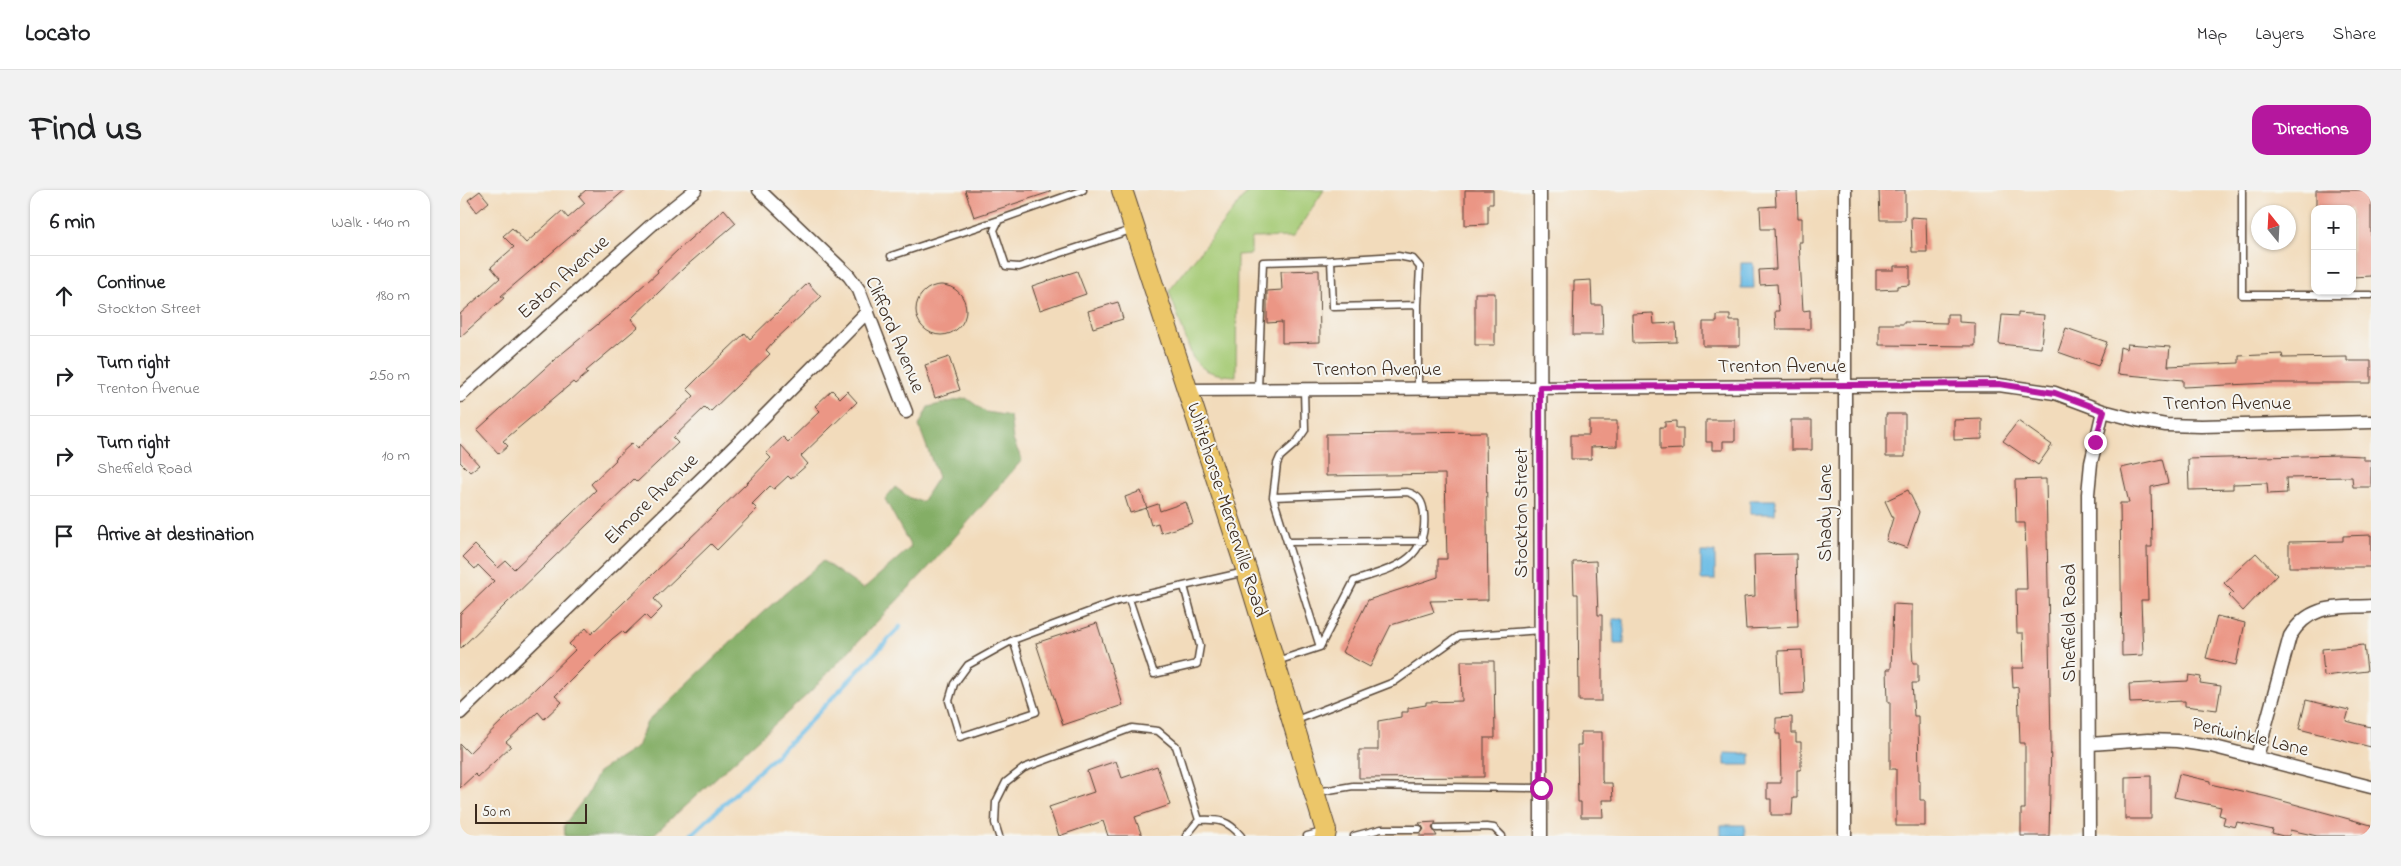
<!DOCTYPE html>
<html lang="en">
<head>
<meta charset="utf-8">
<style>
	:root { --surface:#fff; --page:#f2f2f2; --text:#202124; --muted:#757577; --line:#e0e0e0; --accent:#b5179e }
	body { margin:0; font-family:"Indie Flower",sans-serif; background:var(--page); color:var(--text) }
	.controls { position:absolute; right:15px; top:15px; display:grid; overflow:hidden; border-radius:10px; box-shadow:0 1px 4px #0004 }
	.controls button { width:45px; height:45px; display:grid; place-items:center; padding:0; border:0; border-bottom:1px solid var(--line); background:var(--surface); color:var(--text); font:25px sans-serif }
	.compass { position:absolute; left:1791px; top:15px; width:45px; height:45px; border-radius:50%; background:var(--surface); box-shadow:0 1px 4px #0004; rotate:342deg }
	.scale { position:absolute; left:15px; bottom:12px; width:112px; box-sizing:border-box; padding-left:5px; border:2px solid #3b2a1e; border-top:0; font-size:14px; line-height:18px; white-space:nowrap; color:#3b2a1e; -webkit-text-stroke:4px #f6f6f2; paint-order:stroke }
	.stop { position:absolute; width:15px; height:15px; margin:-11px; border:4px solid #b5179e; border-radius:50%; background:#fff }
	.stop.end { background:#b5179e; border-color:#fff; box-shadow:0 1px 5px #0008 }
	.list { margin:0; padding:0; list-style:none }
	h2 { display:flex; justify-content:space-between; align-items:center; height:65px; margin:0; padding:0 20px; font-size:21px }
	h2 small { font-size:16px; font-weight:400; color:var(--muted) }
	.list li { display:grid; grid-template-columns:32px 1fr auto; gap:15px; align-items:center; box-sizing:border-box; height:80px; padding:0 20px; border-top:1px solid var(--line) }
	.list b { display:block; font-size:19px; white-space:nowrap }
	.list p { margin:0; font-size:16px; white-space:nowrap; color:var(--muted) }
	.list em { font-size:16px; font-style:normal; color:var(--muted) }
	.icon { flex:none; width:28px; height:28px; fill:none; stroke:currentColor; stroke-width:2; stroke-linecap:round; stroke-linejoin:round }
	.map { position:relative; flex:none; width:1911px; height:646px; overflow:hidden; border-radius:15px }
	header { display:flex; align-items:center; gap:30px; box-sizing:border-box; height:70px; padding:0 25px; background:var(--surface); border-bottom:1px solid var(--line) }
	header strong { font-size:24px }
	nav { display:flex; gap:28px; margin-inline-start:auto; font-size:18px }
	.intro { display:flex; align-items:center; justify-content:space-between; box-sizing:border-box; height:120px; padding:0 30px }
	h1 { margin:0; font-size:35px }
	.button { padding:12px 22px; border-radius:15px; background:var(--accent); color:#fff; font-size:18px; font-weight:700 }
	main { display:flex; gap:30px; padding:0 30px }
	aside { flex:1; background:var(--surface); border-radius:15px; box-shadow:0 1px 4px #0004 }
	.map>svg:first-child { display:block }
</style>
</head>
<body>
<header>
<strong>Locato</strong>
<nav><a>Map</a><a>Layers</a><a>Share</a></nav>
</header>
<div class="intro"><h1>Find us</h1><a class="button">Directions</a></div>
<main>
<aside>
<h2>6 min<small>Walk · 440 m</small></h2>
<ul class="list">
<li><svg class="icon" aria-label="ahead" viewBox="0 0 24 24"><path d="M12 20V5M6 11l6-6 6 6"/></svg><div><b>Continue</b><p>Stockton Street</p></div><em>180 m</em></li>
<li><svg class="icon" aria-label="right" viewBox="0 0 24 24"><path d="M7 20v-9h11M14 6l5 5-5 5"/></svg><div><b>Turn right</b><p>Trenton Avenue</p></div><em>250 m</em></li>
<li><svg class="icon" aria-label="right" viewBox="0 0 24 24"><path d="M7 20v-9h11M14 6l5 5-5 5"/></svg><div><b>Turn right</b><p>Sheffield Road</p></div><em>10 m</em></li>
<li><svg class="icon" aria-label="arrive" viewBox="0 0 24 24"><path d="M6 21V4h12l-3 4 3 4H6"/></svg><div><b>Arrive at destination</b></div></li>
</ul>
</aside>
<div class="map">
<svg width="1911" height="646" viewBox="0 0 1911 646">
	<rect width="100%" height="100%" fill="#f6f6f2"/>
	<filter id="ink" filterUnits="userSpaceOnUse"><feTurbulence type="fractalNoise" baseFrequency=".02" numOctaves="2"/><feDisplacementMap in="SourceGraphic" scale="10" xChannelSelector="R" yChannelSelector="G"/><feConvolveMatrix kernelMatrix="1 2 1 2 8 2 1 2 1" color-interpolation-filters="sRGB"/></filter>
	<filter id="wash" filterUnits="userSpaceOnUse"><feTurbulence type="fractalNoise" baseFrequency=".0096" numOctaves="4" result="noise"/><feDisplacementMap in="SourceGraphic" scale="20" xChannelSelector="R" yChannelSelector="G"/><feGaussianBlur stdDeviation="1.12" result="paint"/><feColorMatrix in="noise" values="0 0 0 0 0 0 0 0 0 0 0 0 0 0 0 0 0 1.4 0 .05"/><feComposite in="paint" operator="in"/></filter>
	<g filter="url(#wash)">
		<rect width="100%" height="100%" fill="#f2dbbb"/>
		<path fill="#a5ca74" stroke="#707a49" d="M789,0H864L833,47L791,48V64L777,65L776,186C757,185 742,183 732,166L709,101Z"/>
		<path fill="#84ae66" stroke="#606c42" d="M506,208L526,222L550,226L553,250L562,270L468,378L349,503L192,646H105L104,635L127,605L138,582L177,557L187,532L302,423L363,371L403,399L451,357L425,309L435,297L450,308L462,312L478,287L459,236L468,217Z"/>
		<path fill="#69bbe5" stroke="#527282" d="M1281,73H1293L1294,98H1281Z
			M1290,310H1316L1315,324H1290Z
			M1241,362H1255V390H1241Z
			M1153,429H1164V454H1154Z
			M1265,563L1290,564V575H1265Z
			M1261,635H1285V646H1261Z"/>
		<g fill="none" stroke-linecap="round" stroke-linejoin="round">
			<path stroke="#69bbe5" stroke-width="4.5" d="M230,646L335,547L440,437"/>
		</g>
		<g id="blocks">
			<path fill="#eb9685" d="M126,0H165L41,106L44,108L0,147V124L40,88L31,77L54,57L43,46L52,38L66,53L102,21L108,28L125,13L119,6Z
				M505,0H590V2L514,27Z
				M1005,0H1033V14H1028V34L1005,35Z
				M1315,0H1337L1338,28H1342V52H1339L1343,121L1350,120V139H1316L1315,121H1319L1317,94L1300,95L1299,80L1316,79L1314,39H1301L1300,17L1316,16Z
				M1419,0H1445V30H1420Z
				M1856,0H1911V86L1892,87V19H1856Z
				M20,1L29,12L17,22L8,10Z
				M264,19L276,33L225,77L171,129L178,137L126,181L128,183L115,194L113,192L43,251L48,256L39,264L17,240L94,170L165,112L198,82L197,80L221,57Z
				M1451,27L1466,28L1467,62H1452Z
				M1434,76H1450V95L1437,96V99L1416,100V80H1434Z
				M859,80L860,152L822,153V132L807,133V101L822,100L821,81Z
				M617,81L626,104L580,120L572,96Z
				M1131,90L1132,115H1142L1143,145H1113L1114,91Z
				M348,93L361,107L312,153L306,160L310,164L250,222L245,217L213,248L218,253L177,292L174,289L0,459V424L34,391L18,375L15,379L3,367L15,355L38,378L46,371L54,379L136,300L131,294L156,270L155,269L172,253L177,259L234,206L227,199L244,182L285,143L290,149Z
				M456 120a25 25 0 1 1 50 0a25 25 0 1 1-50 0Z
				M1015,103H1035V155H1015Z
				M658,112L663,129L633,138L628,121Z
				M1193,123L1194,134L1216,133L1217,152L1173,153L1172,124Z
				M1558,123L1584,125L1581,158L1539,154L1542,125L1558,126Z
				M1487,124H1499V132L1515,133V156L1419,155V134H1444V132L1487,133Z
				M1257,125H1270V131H1280V156H1243V132H1257Z
				M1606,138L1647,152L1638,176L1598,162Z
				M1667,154L1710,157L1708,176L1779,173V166L1822,164L1823,168L1887,167V171H1911V193H1812L1723,197V190L1657,184L1660,157L1666,159Z
				M489,167L500,200L475,208L465,175Z
				M372,200L380,208L387,201L397,212L341,266L348,274L331,289L328,286L314,299L310,296L292,314L297,319L257,360L251,354L194,409L202,418L190,430L185,425L165,444L162,441L152,449L95,506L102,512L84,529L78,522L46,552L51,556L18,587L15,584L0,598V554L9,563L115,460L109,454L126,438L131,444L287,293L311,268L306,263L323,247L328,252L360,221L355,216Z
				M1426,224H1445V267H1426Z
				M1522,229V249L1494,250V230Z
				M1246,230H1275V251H1263V260H1252V252H1246Z
				M1331,230H1352V260H1331Z
				M1129,231H1157V256L1131,257V269H1111V245H1129Z
				M1216,231V238H1223V259L1200,260V237H1205V232Z
				M1558,231L1592,255L1578,275L1543,251Z
				M1026,242L1028,410L970,411L974,422L931,435L910,477L882,462L908,410L978,387V369H987L985,284L866,286V244Z
				M0,254L19,275L10,282L0,272Z
				M1880,265L1903,266V270H1911V297H1893L1892,287L1826,288L1827,303L1808,304L1807,293L1773,294V299L1729,300L1728,269Z
				M1702,269L1708,293L1691,297L1692,357H1687L1688,410H1681L1683,465L1662,466L1660,313H1669L1661,278Z
				M1586,289L1591,552L1589,646H1561V619H1565V553H1560L1558,497L1553,498L1552,478H1564L1563,443H1557L1556,399H1567L1565,333H1556L1555,290Z
				M1448,300L1459,322L1447,358L1426,351L1433,328L1425,311Z
				M681,301L687,318L670,323L665,307Z
				M726,312L733,333L701,343L698,333L691,335L686,318L698,314L700,321Z
				M1911,345V377H1829V352L1883,351V346Z
				M1796,363L1817,385L1783,421L1769,406L1773,402L1764,393Z
				M1336,364L1338,437L1286,439L1284,407L1295,406L1294,365Z
				M1136,371L1138,425H1142V511H1119L1118,404H1114L1113,372Z
				M1433,414L1452,415V458L1453,473H1458V493H1452L1454,526H1458L1459,591H1460V610H1465V636H1436V579H1430V512H1428L1427,479H1431Z
				M1757,426L1785,433L1776,475L1746,468Z
				M637,433L663,515L603,535L576,453Z
				M1904,455L1907,481L1864,486L1862,459Z
				M1342,460L1344,503L1320,504L1318,461Z
				M1001,471H1034L1035,548H1024V587L899,588V560H918V531L941,527V522H948V518L966,515V512L1002,511Z
				M1729,485L1741,487L1740,493L1761,496L1757,520L1725,516V511L1670,513L1669,494L1728,491Z
				M1846,510L1889,520L1886,531L1911,537V557L1839,539Z
				M1332,527V543H1336V552H1341V580H1337V608H1333L1332,625H1311V609H1307V593H1321L1320,544H1316V528Z
				M1121,542H1142V590L1143,593H1152L1153,610H1142L1143,627H1121V612H1118L1117,555H1121Z
				M656,571L662,588L697,576L710,615L675,627L682,646H648L643,631L599,646L589,617L634,602L627,581Z
				M1719,584L1750,591V594L1808,607L1911,635V646H1857L1830,640L1829,646H1823L1812,643L1813,640L1777,632L1775,637L1763,634L1765,627L1759,625L1761,617L1714,607Z
				M1691,586V629H1665V587Z
				M976,632L972,638L977,646H959L964,639L959,633Z"/>
		</g>
	</g>
	<g filter="url(#ink)">
		<use href="#blocks" fill-opacity="0" stroke="#564536" stroke-width="1"/>
		<g fill="none" stroke-linecap="round" stroke-linejoin="round">
			<g stroke="#564536" stroke-width="9">
				<path id="lane" d="M623,0L539,30L534,40L546,76L559,77L671,40
					M1782,0V105H1911
					M431,66L539,30
					M871,70L938,66L953,69L960,77L958,115
					M798,199L803,72L871,70L873,117L958,115V198
					M813,307L860,457
					M827,352L963,351
					M669,409L694,484L737,474L740,456L724,396
					M553,450L576,522L500,547L489,511L494,494L508,475L553,450L658,411L785,382
					M817,471L860,457L894,391C931,378 968,373 964,324C963,312 959,305 947,302L813,307L817,274L820,267L836,253L845,240L844,199
					M834,531L934,492L999,446L1081,440
					M857,602L893,596L1081,598
					M977,638L1027,637L1034,638L1042,646
					M539,646L535,633L536,612L546,592L564,578L672,538L698,541L716,556L739,630
					M726,646L739,630C758,629 768,630 781,646
					M847,646L862,642
					M894,646L921,639H959"/>
			</g>
			<g stroke="#564536" stroke-width="15">
				<path id="street" d="M299,0L389,86L399,100L446,222
					M1080,0L1081,646
					M727,200L1539,195L1595,203L1643,221L1677,230L1706,235L1741,236L1911,232
					M0,206L195,32L235,0
					M0,523L276,255L408,121
					M1630,554L1688,550L1717,551L1751,556L1911,597
					M1797,567L1830,446C1850,413 1877,418 1911,416
					M1385,646V0
					M1629,646L1628,304L1631,273L1643,221"/>
			</g>
			<g stroke="#564536" stroke-width="22">
				<path id="primary" d="M662,0L787,382L866,641L865,646"/>
			</g>
			<use href="#lane" stroke="#fff" stroke-width="6"/>
			<use href="#street" stroke="#fff" stroke-width="12"/>
			<use href="#primary" stroke="#ecc669" stroke-width="20"/>
		</g>
	</g>
	<g fill="none" stroke-linecap="round" stroke-linejoin="round" filter="url(#ink)">
		<path stroke="#b5179e" stroke-width="6" d="M1081,598L1080,197L1539,194L1595,203L1644,221L1635,252"/>
	</g>
	<g text-anchor="middle" dominant-baseline="central" stroke-width="4" stroke-linejoin="round" paint-order="stroke">
		<g font-size="20" fill="#3b2a1e" stroke="#f6f6f2">
			<text transform="translate(104 88) rotate(-42)">Eaton Avenue</text>
			<text transform="translate(434 145) rotate(67)">Clifford Avenue</text>
			<text x="1322" y="177">Trenton Avenue</text>
			<text x="917" y="180">Trenton Avenue</text>
			<text x="1767" y="214">Trenton Avenue</text>
			<text transform="translate(192 310) rotate(-44)">Elmore Avenue</text>
			<text transform="translate(766 320) rotate(72)">Whitehorse-Mercerville Road</text>
			<text transform="translate(1062 323) rotate(-90)">Stockton Street</text>
			<text transform="translate(1366 323) rotate(-90)">Shady Lane</text>
			<text transform="translate(1610 433) rotate(-90)">Sheffield Road</text>
			<text transform="translate(1790 548) rotate(13)">Periwinkle Lane</text>
		</g>
	</g>
</svg>
<div class="controls">
<button>+</button>
<button>−</button>
</div>
<svg class="compass" viewBox="-18 -18 36 36"><path d="M0-13l5 13h-10z" fill="#e53935"/><path d="M0 13l5-13h-10z" fill="#757577"/></svg>
<div class="scale">50 m</div>
<div class="stop" style="left:1081px;top:598px"></div>
<div class="stop end" style="left:1635px;top:252px"></div>
</div>
</main>
</body>
</html>
